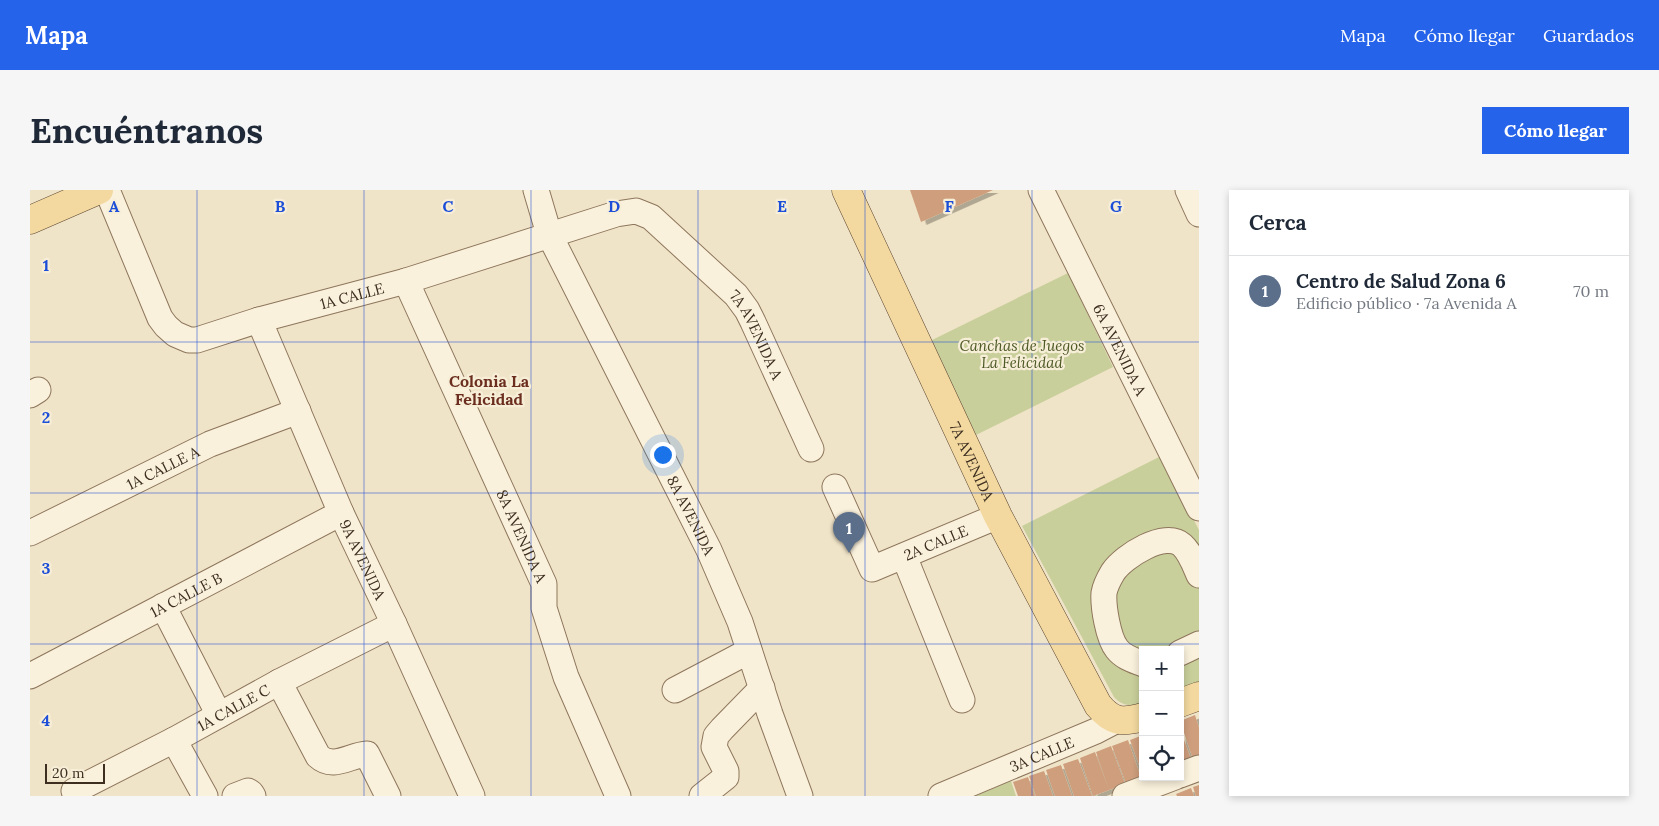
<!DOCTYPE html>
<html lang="es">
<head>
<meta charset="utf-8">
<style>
	:root { --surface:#fff; --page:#f6f6f7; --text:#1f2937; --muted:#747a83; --line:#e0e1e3; --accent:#2563eb }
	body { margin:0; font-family:Lora,serif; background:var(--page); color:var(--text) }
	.controls { position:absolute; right:15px; bottom:15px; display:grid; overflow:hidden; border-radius:0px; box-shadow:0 2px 8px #0003 }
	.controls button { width:45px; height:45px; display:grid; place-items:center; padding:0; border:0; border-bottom:1px solid var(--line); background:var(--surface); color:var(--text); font:25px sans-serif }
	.scale { position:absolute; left:15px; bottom:12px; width:60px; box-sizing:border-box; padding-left:5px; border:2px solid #3d2e20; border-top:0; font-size:14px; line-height:18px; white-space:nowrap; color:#3d2e20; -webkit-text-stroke:4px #f7eed8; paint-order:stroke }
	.you { position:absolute; left:632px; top:264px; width:18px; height:18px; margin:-12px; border:4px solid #fff; border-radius:50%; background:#1a73e8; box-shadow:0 0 0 8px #1a73e833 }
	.badge { display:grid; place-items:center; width:32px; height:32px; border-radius:50%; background:var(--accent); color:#fff; font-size:16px; font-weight:700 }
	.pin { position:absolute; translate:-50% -41px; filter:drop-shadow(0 1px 2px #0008) }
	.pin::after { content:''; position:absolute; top:26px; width:18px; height:15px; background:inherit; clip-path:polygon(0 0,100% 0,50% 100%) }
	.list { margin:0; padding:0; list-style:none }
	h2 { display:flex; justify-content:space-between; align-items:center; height:65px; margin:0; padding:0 20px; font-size:21px }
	h2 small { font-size:16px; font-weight:400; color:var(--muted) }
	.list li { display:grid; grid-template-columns:32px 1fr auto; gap:15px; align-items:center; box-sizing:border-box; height:70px; padding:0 20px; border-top:1px solid var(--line) }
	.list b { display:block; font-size:19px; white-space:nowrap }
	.list p { margin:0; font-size:16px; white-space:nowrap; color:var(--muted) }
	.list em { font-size:16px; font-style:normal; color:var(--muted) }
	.icon { flex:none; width:28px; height:28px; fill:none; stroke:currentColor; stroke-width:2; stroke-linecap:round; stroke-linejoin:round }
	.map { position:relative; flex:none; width:1169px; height:606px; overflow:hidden; border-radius:0px }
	header { display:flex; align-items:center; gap:30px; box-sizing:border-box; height:70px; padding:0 25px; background:var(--accent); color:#fff }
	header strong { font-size:24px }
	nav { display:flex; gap:28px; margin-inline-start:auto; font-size:18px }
	.intro { display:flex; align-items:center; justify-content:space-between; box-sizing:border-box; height:120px; padding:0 30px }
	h1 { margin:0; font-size:35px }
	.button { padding:12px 22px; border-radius:0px; background:var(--accent); color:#fff; font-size:18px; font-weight:700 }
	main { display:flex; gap:30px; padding:0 30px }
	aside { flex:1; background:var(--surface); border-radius:0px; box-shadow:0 2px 8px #0003 }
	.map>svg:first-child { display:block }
</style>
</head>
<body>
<header>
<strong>Mapa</strong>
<nav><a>Mapa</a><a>Cómo llegar</a><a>Guardados</a></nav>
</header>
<div class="intro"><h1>Encuéntranos</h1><a class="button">Cómo llegar</a></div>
<main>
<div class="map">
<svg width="1169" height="606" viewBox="0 0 1169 606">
	<defs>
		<filter id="shadow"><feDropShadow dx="5.5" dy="3" stdDeviation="0" flood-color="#0004"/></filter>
	</defs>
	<rect width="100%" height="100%" fill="#f0e4c8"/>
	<path fill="#c9cf9b" d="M1038,83L1083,177L946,245L900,151Z
		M1131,266L1169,340V492L1150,499V460H1113V513C1102,517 1092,516 1084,507L992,336Z
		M981,591L986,606H945Z"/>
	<path fill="#cf9f7d" filter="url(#shadow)" d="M880,0H963L891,32Z
		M1165,525L1169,538V567L1163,569L1150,531Z
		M1150,539L1161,569L1150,573Z
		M1113,545V586L1100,550Z
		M1098,550L1111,588L1096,593L1082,556Z
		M1081,556L1095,594L1079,600L1066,562Z
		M1065,562L1079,600L1063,606L1050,568Z
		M1048,569L1062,606H1044L1033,574Z
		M1031,575L1042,606H1025L1016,580Z
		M1014,581L1023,606H1006L999,586Z
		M998,587L1005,606H988L983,592Z
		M1169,595V606H1166L1163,597Z
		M1161,598L1164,606H1147L1146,604Z"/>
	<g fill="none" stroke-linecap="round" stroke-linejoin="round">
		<g stroke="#8d765c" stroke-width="27">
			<g id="minor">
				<path id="s1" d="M77,0L130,128L136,136L145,144L159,150H167L229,130L376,91L586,24L606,21L621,27L706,105L717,120L723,132L781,259"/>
				<path id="s2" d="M506,0L519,44L679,360L710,432L740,524L770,606"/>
				<path id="s3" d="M1011,0L1169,318"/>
				<path d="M1158,0L1169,24"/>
				<path id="s4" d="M376,91L514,394V418L536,487L588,606"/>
				<path id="s5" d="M229,130L311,323L364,434L442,606"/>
				<path d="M0,205L8,200"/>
				<path id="s6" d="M805,297L842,379L968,326"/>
				<path id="s7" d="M0,343L180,254L268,221"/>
				<path d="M874,366L932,510"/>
				<path d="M133,416L189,525"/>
				<path d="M1150,463L1169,454"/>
				<path d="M1113,474C1103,470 1093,467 1087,459C1078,448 1073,416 1074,403C1075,397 1080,387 1083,382C1094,366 1135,340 1152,355C1160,362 1165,376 1169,385"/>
				<path id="s8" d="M0,486L311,323"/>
				<path d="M249,492L288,566C303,580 320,565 337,564L358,606"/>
				<path d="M645,500L719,461"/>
				<path d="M144,550L175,606"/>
				<path d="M1150,585L1169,578"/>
				<path id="s9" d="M44,601L144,550L249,492L364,434"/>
				<path d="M205,606L218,601L221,603L223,606"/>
				<path d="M672,606L696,587V581L684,557L686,546L692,539L732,498"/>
				<path id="s10" d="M911,606L1066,541L1087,530"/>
				<path d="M1095,606L1145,587"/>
			</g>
		</g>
		<g stroke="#5b4430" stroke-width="29">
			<g id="major">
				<path id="s11" d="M816,0L968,326L1068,515C1082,532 1092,533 1113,527"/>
				<path d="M0,30L69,0"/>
				<path d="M1150,513L1169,506"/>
			</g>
		</g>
		<use href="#minor" stroke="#faf1dc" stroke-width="25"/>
		<use href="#major" stroke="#f3d9a0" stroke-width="28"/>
	</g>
	<path fill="none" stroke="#1d4ed8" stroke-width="1" stroke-opacity="0.55" d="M167,0V606M334,0V606M501,0V606M668,0V606M835,0V606M1002,0V606M0,152H1169M0,303H1169M0,454H1169"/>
	<g text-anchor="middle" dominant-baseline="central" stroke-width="4.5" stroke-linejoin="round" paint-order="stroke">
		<g font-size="15" fill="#3d2e20" stroke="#f7eed8">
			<text stroke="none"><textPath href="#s1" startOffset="345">1A CALLE</textPath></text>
			<text stroke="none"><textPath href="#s1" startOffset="818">7A AVENIDA A</textPath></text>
			<text stroke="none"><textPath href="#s3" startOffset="178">6A AVENIDA A</textPath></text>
			<text stroke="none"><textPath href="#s11" startOffset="299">7A AVENIDA</textPath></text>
			<text stroke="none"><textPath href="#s7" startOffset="148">1A CALLE A</textPath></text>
			<text stroke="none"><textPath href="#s2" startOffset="361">8A AVENIDA</textPath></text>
			<text stroke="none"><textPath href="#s4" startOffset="280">8A AVENIDA A</textPath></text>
			<text stroke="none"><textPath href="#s6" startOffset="159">2A CALLE</textPath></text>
			<text stroke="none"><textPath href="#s5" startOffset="261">9A AVENIDA</textPath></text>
			<text stroke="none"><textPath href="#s8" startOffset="176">1A CALLE B</textPath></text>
			<text stroke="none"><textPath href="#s9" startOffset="180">1A CALLE C</textPath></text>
			<text stroke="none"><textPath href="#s10" startOffset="109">3A CALLE</textPath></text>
		</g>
		<g font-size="15" font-style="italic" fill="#4d5a26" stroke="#f7eed8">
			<text x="992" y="155">Canchas de Juegos<tspan x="992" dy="17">La Felicidad</tspan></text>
		</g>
		<g font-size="16" font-weight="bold" fill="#6b2e1e" stroke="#f7eed8">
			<text x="459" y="191">Colonia La<tspan x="459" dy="18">Felicidad</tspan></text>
		</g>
	</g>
	<g font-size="16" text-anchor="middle" font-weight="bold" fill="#1d4ed8" stroke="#f7eed8" stroke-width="4.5" stroke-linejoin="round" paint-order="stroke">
		<text x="84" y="22">A</text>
		<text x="250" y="22">B</text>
		<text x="418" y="22">C</text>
		<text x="584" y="22">D</text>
		<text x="752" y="22">E</text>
		<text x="919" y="22">F</text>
		<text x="1086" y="22">G</text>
		<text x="16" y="81">1</text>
		<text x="16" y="233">2</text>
		<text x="16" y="384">3</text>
		<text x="16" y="536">4</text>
	</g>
</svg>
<div class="controls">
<button>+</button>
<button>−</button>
<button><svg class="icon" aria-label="locate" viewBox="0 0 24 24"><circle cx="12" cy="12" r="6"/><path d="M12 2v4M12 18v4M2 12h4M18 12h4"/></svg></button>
</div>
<div class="scale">20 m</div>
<div class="you"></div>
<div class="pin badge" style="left:819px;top:363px;background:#5c6f8a">1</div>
</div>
<aside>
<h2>Cerca<small></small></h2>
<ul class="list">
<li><span class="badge" style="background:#5c6f8a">1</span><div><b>Centro de Salud Zona 6</b><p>Edificio público · 7a Avenida A</p></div><em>70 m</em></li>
</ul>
</aside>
</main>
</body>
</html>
